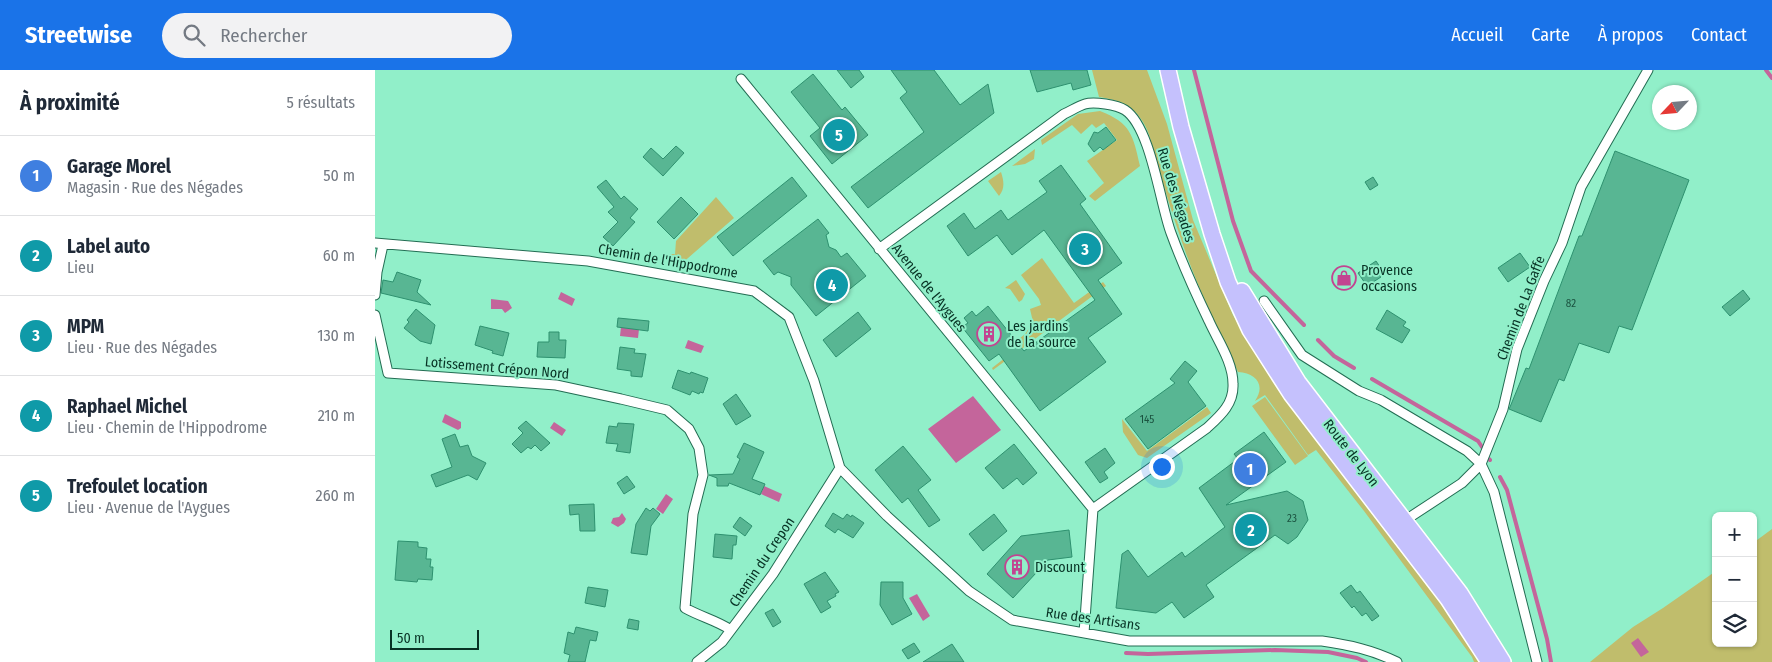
<!DOCTYPE html>
<html lang="fr">
<head>
<meta charset="utf-8">
<style>
	:root { --surface:#fff; --page:#f2f2f3; --text:#1f2937; --muted:#747a83; --line:#e0e1e3; --accent:#1a73e8 }
	body { margin:0; font-family:"Fira Sans Condensed",sans-serif; background:var(--page); color:var(--text) }
	.controls { position:absolute; right:15px; bottom:15px; display:grid; overflow:hidden; border-radius:8px; box-shadow:0 1px 4px #0004 }
	.controls button { width:45px; height:45px; display:grid; place-items:center; padding:0; border:0; border-bottom:1px solid var(--line); background:var(--surface); color:var(--text); font:25px sans-serif }
	.compass { position:absolute; left:1277px; top:15px; width:45px; height:45px; border-radius:50%; background:var(--surface); box-shadow:0 1px 4px #0004; rotate:244deg }
	.scale { position:absolute; left:15px; bottom:12px; width:89px; box-sizing:border-box; padding-left:5px; border:2px solid #073224; border-top:0; font-size:14px; line-height:18px; white-space:nowrap; color:#073224; -webkit-text-stroke:4px #91efc9; paint-order:stroke }
	.you { position:absolute; left:786px; top:396px; width:18px; height:18px; margin:-12px; border:4px solid #fff; border-radius:50%; background:#1a73e8; box-shadow:0 0 0 8px #1a73e833 }
	.badge { display:grid; place-items:center; width:32px; height:32px; border-radius:50%; background:var(--accent); color:#fff; font-size:16px; font-weight:700 }
	.pin { position:absolute; translate:-50% -50%; border:2px solid #fff; box-shadow:0 1px 5px #0006 }
	.list { margin:0; padding:0; list-style:none }
	h2 { display:flex; justify-content:space-between; align-items:center; height:65px; margin:0; padding:0 20px; font-size:21px }
	h2 small { font-size:16px; font-weight:400; color:var(--muted) }
	.list li { display:grid; grid-template-columns:32px 1fr auto; gap:15px; align-items:center; box-sizing:border-box; height:80px; padding:0 20px; border-top:1px solid var(--line) }
	.list b { display:block; font-size:19px; white-space:nowrap }
	.list p { margin:0; font-size:16px; white-space:nowrap; color:var(--muted) }
	.list em { font-size:16px; font-style:normal; color:var(--muted) }
	.icon { flex:none; width:28px; height:28px; fill:none; stroke:currentColor; stroke-width:2; stroke-linecap:round; stroke-linejoin:round }
	.map { position:relative; flex:none; width:1397px; height:592px; overflow:hidden }
	header { display:flex; align-items:center; gap:30px; box-sizing:border-box; height:70px; padding:0 25px; background:var(--accent); color:#fff }
	header strong { font-size:24px }
	nav { display:flex; gap:28px; margin-inline-start:auto; font-size:18px }
	.search { width:350px; height:45px; background:var(--page); display:flex; align-items:center; gap:12px; box-sizing:border-box; padding:0 18px; border-radius:28px; color:var(--muted); font-size:19px }
	main { display:flex }
	aside { flex:1; background:var(--surface) }
	.map>svg:first-child { display:block }
</style>
</head>
<body>
<header>
<strong>Streetwise</strong>
<div class="search"><svg class="icon" aria-label="search" viewBox="0 0 24 24"><circle cx="10" cy="10" r="6"/><path d="M15 15l6 6"/></svg>Rechercher</div>
<nav><a>Accueil</a><a>Carte</a><a>À propos</a><a>Contact</a></nav>
</header>
<main>
<aside>
<h2>À proximité<small>5 résultats</small></h2>
<ul class="list">
<li><span class="badge" style="background:#3f7fe0">1</span><div><b>Garage Morel</b><p>Magasin · Rue des Négades</p></div><em>50 m</em></li>
<li><span class="badge" style="background:#0f9aa8">2</span><div><b>Label auto</b><p>Lieu</p></div><em>60 m</em></li>
<li><span class="badge" style="background:#0f9aa8">3</span><div><b>MPM</b><p>Lieu · Rue des Négades</p></div><em>130 m</em></li>
<li><span class="badge" style="background:#0f9aa8">4</span><div><b>Raphael Michel</b><p>Lieu · Chemin de l'Hippodrome</p></div><em>210 m</em></li>
<li><span class="badge" style="background:#0f9aa8">5</span><div><b>Trefoulet location</b><p>Lieu · Avenue de l'Aygues</p></div><em>260 m</em></li>
</ul>
</aside>
<div class="map">
<svg width="1397" height="592" viewBox="0 0 1397 592">
	<rect width="100%" height="100%" fill="#91efc9"/>
	<path fill="#c0bd6c" d="M717,0H772L792,54L818,150L858,245L888,295L1084,555L1106,592H1099L1097,587L989,441L941,380L933,385L890,325L880,331C891,315 881,303 863,302C843,259 822,217 807,172C797,144 789,116 780,88C777,76 775,63 768,52C757,34 744,30 724,27Z
		M725,41C756,53 758,65 765,96L720,131L714,126L729,113L712,91L742,70L729,53L721,58L717,54L706,64L697,55L667,75L666,70L703,44Z
		M660,79L659,89L650,94L637,96Z
		M626,102C629,111 630,119 624,126L613,111Z
		M341,127L359,148L305,195L295,192L292,184H300L301,171Z
		M667,188L699,233L728,212L731,216L618,300L617,298L648,274L644,269L650,264L658,252L655,239L666,235L664,229L646,205Z
		M641,210L650,224L647,230L644,232L635,219L630,218Z
		M890,327L933,386L920,395L877,336Z
		M832,337L836,343L772,388L763,385L748,362L747,349L772,381Z
		M1397,459V592H1215L1258,557L1288,538L1341,501V573H1378V473Z"/>
	<path fill="#c4659b" d="M186,222L200,229L197,236L183,229Z
		M116,229L133,231L137,238L130,243L127,239H116Z
		M246,257L264,259L263,268L245,266Z
		M313,270L329,276L326,283L310,278Z
		M598,326L626,360L581,393L553,359Z
		M70,344L86,352V358L83,360L67,352Z
		M179,352L191,360L187,366L175,358Z
		M389,416L407,424L404,432L386,424Z
		M291,424L298,429L288,444L281,439Z
		M247,443L251,449L249,453L243,457L236,453L238,448L244,447Z
		M542,524L555,546L548,551L534,528Z
		M1263,568L1274,582L1266,587L1256,573Z"/>
	<g fill="none" stroke-linecap="round" stroke-linejoin="round">
		<path stroke="#c4659b" stroke-width="4" d="M819,0L858,151L876,201L929,255
			M1391,0L1397,8
			M943,270L959,286L979,298
			M997,309L1103,371L1107,377
			M1114,389L1115,390
			M1125,407L1132,420L1172,569L1176,592
			M751,583L773,584L900,580L953,582L982,588L991,592"/>
	</g>
	<path fill="#58b693" stroke="#2e916f" d="M462,0H484L489,7L476,18Z
		M516,0H559L585,35L613,14L619,43L493,138L476,117L549,62L525,28L532,22Z
		M655,0H712L716,15L698,20L696,13L662,22Z
		M438,4L467,40L470,37L493,65L457,94L435,66L445,58L416,22Z
		M731,57L741,70L728,80L725,77L719,82L713,74L719,62L723,63Z
		M301,76L309,83L288,106L268,87L276,78L288,89Z
		M1240,81L1314,110L1257,260L1244,256L1234,283L1204,273L1189,311L1184,309L1166,352L1134,339L1135,337L1151,298L1154,299L1204,166H1207Z
		M686,95L711,129L705,134L747,193L723,210L747,244L713,268L731,292L665,341L624,284L614,291L587,257L593,253L589,248L597,241L601,246L613,236L649,281L720,230L669,160L637,185L622,165L593,186L572,156L589,143L600,159L626,140L633,150L672,122L664,111Z
		M417,107L432,126L358,186L342,167Z
		M998,107L1003,115L995,120L990,112Z
		M231,110L246,129L249,126L263,139L255,148L260,152L238,176L228,167L243,152L233,142L239,137L222,117Z
		M306,127L323,144L299,169L282,152Z
		M443,149L454,163L451,165L454,177L461,180L466,187L472,183L491,206L441,246L416,215V207L403,202L399,205L388,191Z
		M1145,183L1155,197L1133,212L1123,198Z
		M1001,191L1007,200L1003,203L1006,207L992,216L983,203Z
		M22,202L46,210L42,222L56,235L6,223L8,210L18,212Z
		M1368,220L1375,229L1355,246L1347,237Z
		M41,239L60,255L56,274L45,271L29,258L34,252L32,250Z
		M1012,240L1031,252L1028,256L1035,260L1027,273L1001,259Z
		M483,242L496,259L461,287L448,270Z
		M243,248L274,251L273,261L242,257Z
		M105,256L134,263L128,286L117,283L118,281L100,275Z
		M174,262H184V270H191L190,288L162,287L163,272H174Z
		M245,277L260,279L259,283L271,284L267,307L256,306V301L242,299Z
		M810,291L822,301L813,312L831,336L773,379L750,349L800,313L795,309Z
		M303,300L315,304L316,302L333,308L328,323L325,322L324,324L317,321L315,325L297,318Z
		M361,324L376,346L361,355L348,334Z
		M151,351L175,373L166,381L160,375L156,379L153,377L146,383L137,374L148,363L143,358Z
		M243,353L259,354L255,383L241,381L243,374L231,373L234,356L242,357Z
		M889,362L911,392L851,435L912,421L928,431L933,450L922,467L913,474L900,465L831,515L839,527L809,548L797,532L781,543L741,538L747,484L753,480L773,507L807,482L810,487L850,457L824,418L863,389L859,384Z
		M80,364L85,377L93,375L97,386L111,393L102,410L93,405L61,417L56,405L77,397L67,369Z
		M369,373L389,382L377,409L390,414L385,425L354,413L353,416H342V408L334,405L358,404L365,389L362,387Z
		M639,374L662,403L648,415L642,408L628,419L610,398Z
		M528,376L556,410L543,420L565,450L554,457L533,428L527,433L500,400Z
		M730,378L740,393L729,402L733,408L725,413L710,392Z
		M252,406L260,417L249,424L242,413Z
		M219,434L220,461H205L204,444L195,445L194,435Z
		M271,438L275,441L278,438L285,444L276,456L272,485L256,483L261,454Z
		M458,443L468,449L472,444L476,447L477,445L489,453L478,468L463,459L460,463L450,456Z
		M619,444L632,461L608,481L594,464Z
		M365,447L377,456L370,466L358,457Z
		M694,460L697,487L673,490L638,528L612,504L646,466Z
		M340,464L362,466L361,475H358L357,489L338,487Z
		M23,471L43,472V477L52,478L51,489H56L55,497H58L57,510L43,509L42,512L20,510Z
		M450,502L464,522L460,524L461,526L452,531L456,537L446,543L429,514Z
		M506,512H528V528L537,544L517,555L505,535Z
		M976,515L982,523L985,521L1004,546L997,551L991,543L987,546L979,536L977,538L965,523Z
		M213,517L233,520L230,537L210,533Z
		M398,539L406,552L398,557L390,543Z
		M254,549L264,551L263,560L252,558Z
		M201,557L223,562L221,571L215,570L210,592H193L195,585L189,583L193,562L199,564Z
		M539,573L545,582L533,589L527,580Z
		M577,574L589,592H548Z"/>
	<g fill="none" stroke-linecap="round" stroke-linejoin="round">
		<g stroke="#236d53" stroke-width="11">
			<path id="street" d="M366,9L718,439L709,563
				M0,173L213,191L379,221L414,247L439,311L465,398L512,446L594,521L637,550L754,571H947C974,575 998,580 1022,592
				M504,179L689,44C696,41 703,36 710,34C719,31 742,35 750,40C776,57 785,134 796,163C807,193 820,222 834,251C843,271 858,292 858,314C859,334 845,346 832,358L718,439
				M0,225L2,202L8,175
				M889,231L927,285L984,321L1006,330L1092,381L1106,394L1119,422L1162,592
				M0,245L13,303L181,315L246,329L292,340L314,359L324,378L328,405L318,444L310,538C326,547 341,550 356,560
				M1026,453L1087,413L1106,394L1128,339L1142,279L1169,211L1187,173L1206,117L1273,0
				M322,592L347,572L398,504L465,398"/>
		</g>
		<g stroke="#fff" stroke-width="18">
			<path id="primary" d="M793,0L806,57L837,164L853,212L875,260L916,324L1073,529L1114,592
				M867,221L923,312L1085,523L1128,592"/>
		</g>
		<use href="#street" stroke="#fff" stroke-width="9"/>
		<use href="#primary" stroke="#c5c1fd" stroke-width="15"/>
	</g>
	<defs>
		<g id="shop-ring" transform="scale(1.25)"><circle r="9.5" fill="#91efc9" stroke="#c24491" stroke-width="1.5"/><path d="M-5-2.5h2.3a2.7 3.5 0 0 1 5.4 0H5L5.5 6h-11ZM-1.5-2.5h3a1.5 2.3 0 0 0-3 0Z" fill="#c24491"/></g>
		<g id="building-ring" transform="scale(1.25)"><circle r="9.5" fill="#91efc9" stroke="#c24491" stroke-width="1.5"/><path d="M-4-6H4V6H1V3H-1V6H-4ZM-2.5-4.3h1.7v1.8h-1.7ZM.8-4.3h1.7v1.8H.8ZM-2.5-1h1.7V.8h-1.7ZM.8-1h1.7V.8H.8Z" fill="#c24491"/></g>
	</defs>
	<g fill-rule="evenodd">
		<use href="#shop-ring" x="969" y="208"/>
		<use href="#building-ring" x="614" y="264"/>
		<use href="#building-ring" x="642" y="497"/>
	</g>
	<g text-anchor="middle" dominant-baseline="central" stroke-width="4" stroke-linejoin="round" paint-order="stroke">
		<g font-size="11" fill="#1b5340">
			<text x="1196" y="233">82</text>
			<text x="772" y="349">145</text>
			<text x="917" y="448">23</text>
		</g>
		<g font-size="14" fill="#073224" stroke="#91efc9">
			<text transform="translate(801 125) rotate(73)">Rue des Négades</text>
			<text transform="translate(293 191) rotate(10)">Chemin de l'Hippodrome</text>
			<text transform="translate(554 218) rotate(51)">Avenue de l'Aygues</text>
			<text transform="translate(1146 238) rotate(-69)">Chemin de La Gaffe</text>
			<text transform="translate(122 298) rotate(5)">Lotissement Crépon Nord</text>
			<text transform="translate(976 383) rotate(52)">Route de Lyon</text>
			<text transform="translate(387 492) rotate(-56)">Chemin du Crepon</text>
			<text transform="translate(718 549) rotate(8)">Rue des Artisans</text>
		</g>
		<g font-size="14" fill="#073224" stroke="#91efc9" text-anchor="start">
			<text x="986" y="200">Provence<tspan x="986" dy="16">occasions</tspan></text>
			<text x="632" y="256">Les jardins<tspan x="632" dy="16">de la source</tspan></text>
			<text x="660" y="497">Discount</text>
		</g>
	</g>
</svg>
<div class="controls">
<button>+</button>
<button>−</button>
<button><svg class="icon" aria-label="layers" viewBox="0 0 24 24"><path d="M12 4l9 5-9 5-9-5zM3 14l9 5 9-5"/></svg></button>
</div>
<svg class="compass" viewBox="-18 -18 36 36"><path d="M0-13l5 13h-10z" fill="#e53935"/><path d="M0 13l5-13h-10z" fill="#747a83"/></svg>
<div class="scale">50 m</div>
<div class="you"></div>
<div class="pin badge" style="left:875px;top:399px;background:#3f7fe0">1</div>
<div class="pin badge" style="left:876px;top:460px;background:#0f9aa8">2</div>
<div class="pin badge" style="left:710px;top:179px;background:#0f9aa8">3</div>
<div class="pin badge" style="left:457px;top:215px;background:#0f9aa8">4</div>
<div class="pin badge" style="left:464px;top:65px;background:#0f9aa8">5</div>
</div>
</main>
</body>
</html>
